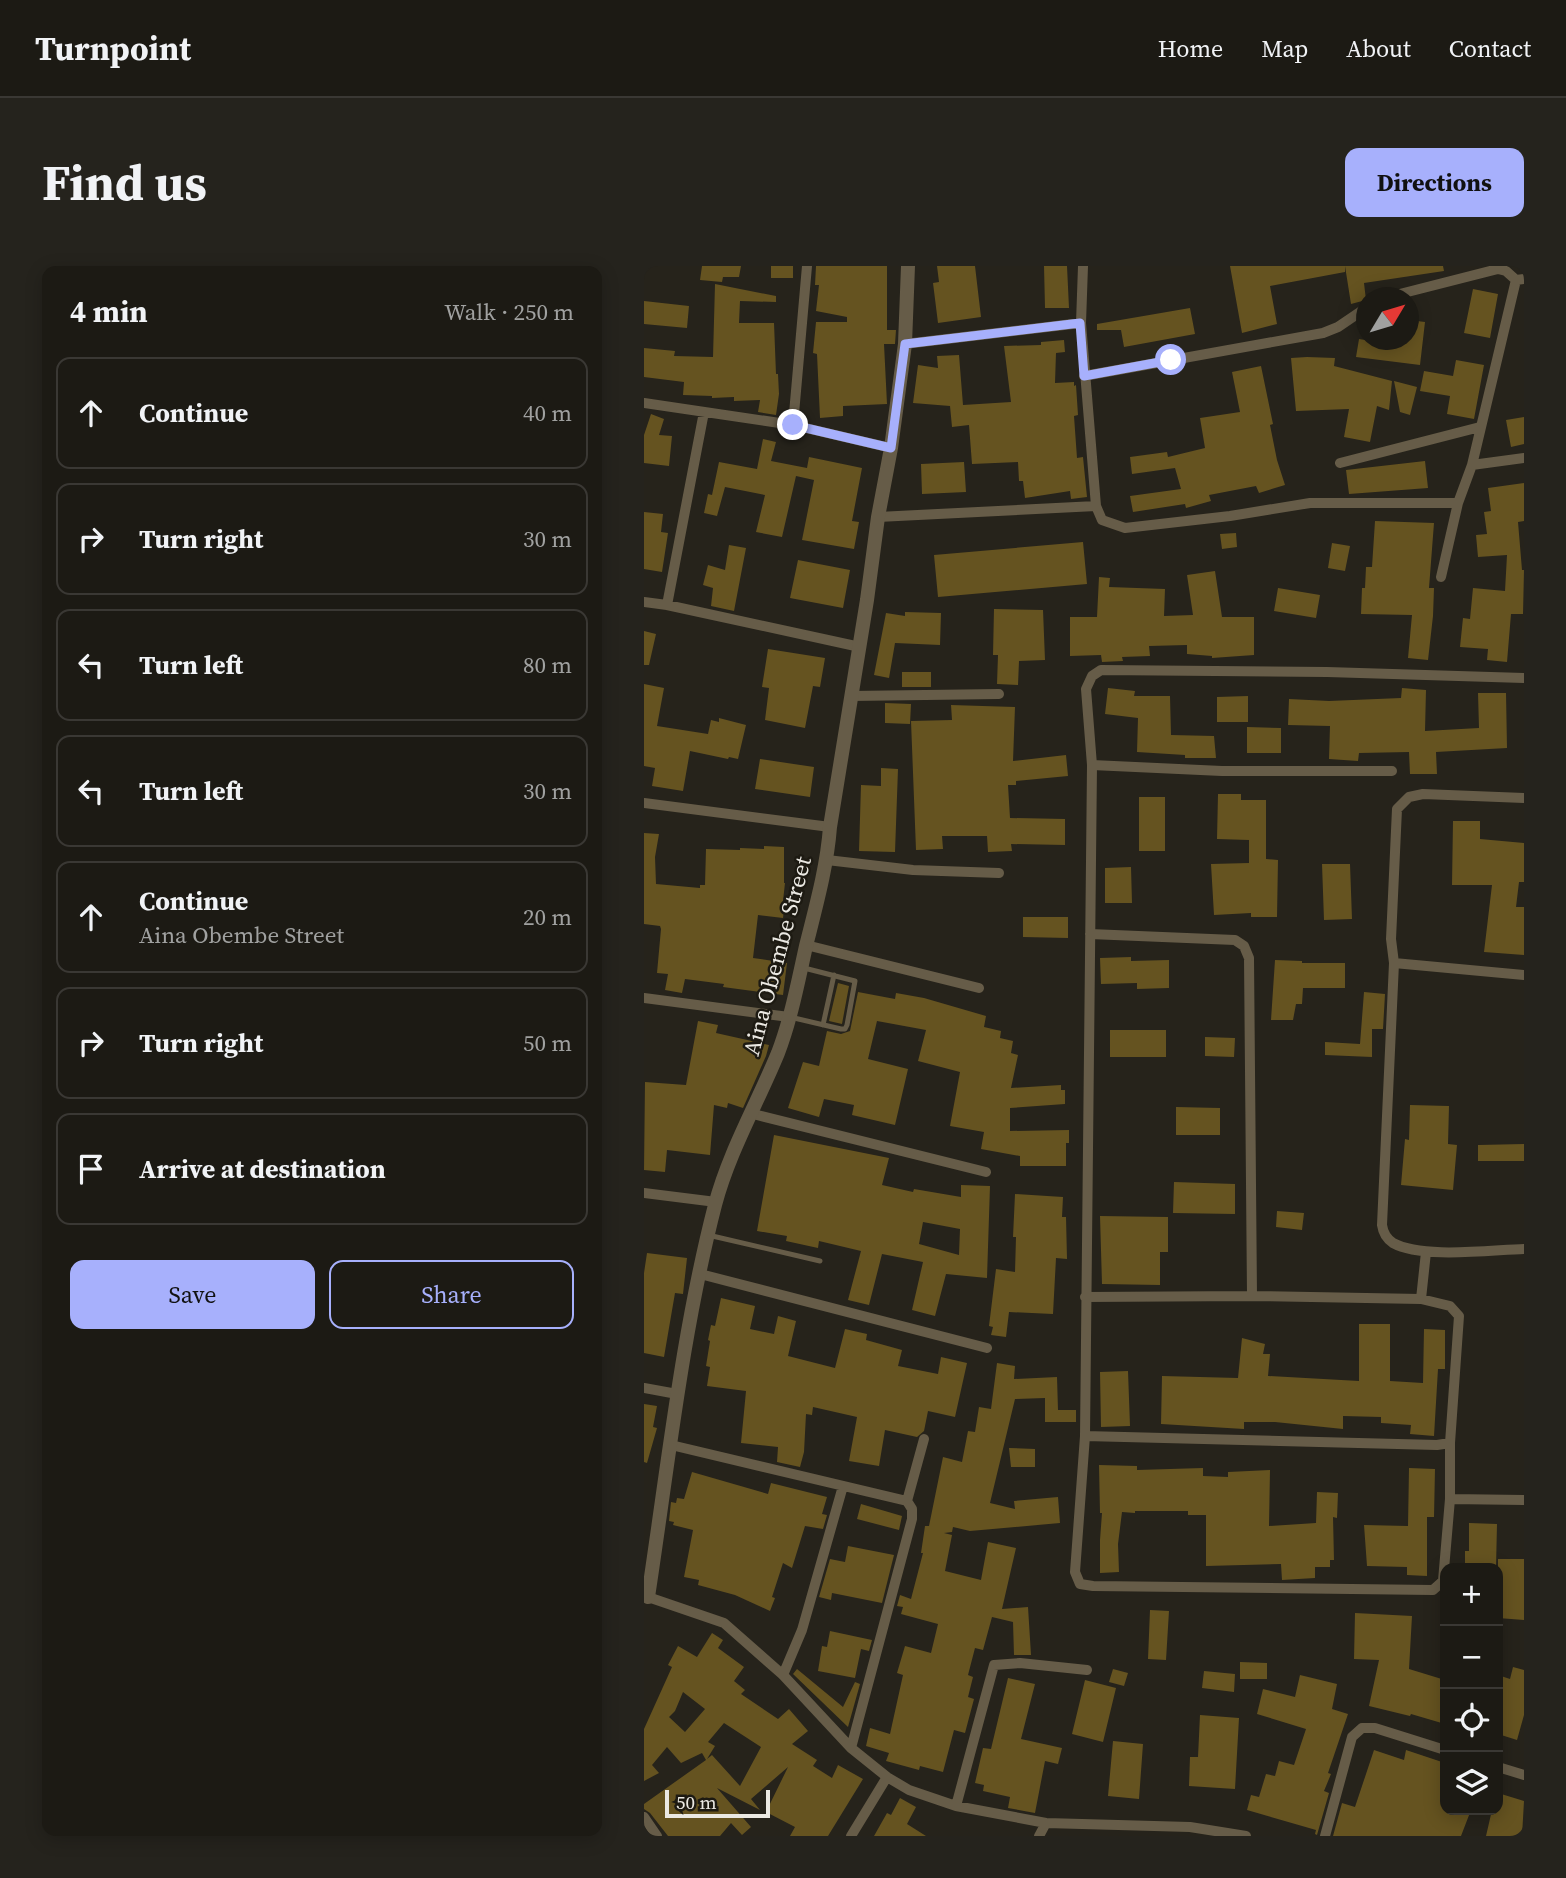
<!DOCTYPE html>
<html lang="en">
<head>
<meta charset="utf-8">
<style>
	:root { --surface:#1c1a14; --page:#25231d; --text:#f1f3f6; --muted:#a0a1a0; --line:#3a3834; --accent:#a7b0fc }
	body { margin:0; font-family:"Source Serif 4",serif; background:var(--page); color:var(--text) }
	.controls { position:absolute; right:21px; bottom:21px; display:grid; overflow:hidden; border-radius:14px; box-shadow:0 4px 18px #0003 }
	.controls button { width:63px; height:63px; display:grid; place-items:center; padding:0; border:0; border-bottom:2px solid var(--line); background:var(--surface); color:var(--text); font:35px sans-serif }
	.compass { position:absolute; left:712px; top:21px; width:63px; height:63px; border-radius:50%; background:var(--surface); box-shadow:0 4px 18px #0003; rotate:52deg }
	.scale { position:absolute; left:21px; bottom:18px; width:105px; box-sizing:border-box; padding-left:7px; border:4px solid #ebe9e3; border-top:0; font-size:19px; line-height:24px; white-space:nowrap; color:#ebe9e3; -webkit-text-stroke:5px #1d1a12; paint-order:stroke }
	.stop { position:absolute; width:21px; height:21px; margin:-16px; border:5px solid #a7b0fc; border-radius:50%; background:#fff }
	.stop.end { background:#a7b0fc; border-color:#fff; box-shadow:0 2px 7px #0008 }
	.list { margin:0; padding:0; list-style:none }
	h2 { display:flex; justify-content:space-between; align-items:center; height:91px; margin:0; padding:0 28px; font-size:30px }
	h2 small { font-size:23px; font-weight:400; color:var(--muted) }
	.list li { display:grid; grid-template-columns:46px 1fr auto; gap:21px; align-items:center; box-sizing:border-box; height:112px; margin:0 14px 14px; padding:0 14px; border:2px solid var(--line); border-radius:14px }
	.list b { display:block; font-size:26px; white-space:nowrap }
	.list p { margin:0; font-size:23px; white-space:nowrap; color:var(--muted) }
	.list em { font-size:23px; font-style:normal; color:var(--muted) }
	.actions { display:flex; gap:14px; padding:21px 28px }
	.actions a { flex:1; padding:16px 0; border:2px solid var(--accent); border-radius:14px; text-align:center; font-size:24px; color:var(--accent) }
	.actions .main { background:var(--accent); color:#111 }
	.icon { flex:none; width:38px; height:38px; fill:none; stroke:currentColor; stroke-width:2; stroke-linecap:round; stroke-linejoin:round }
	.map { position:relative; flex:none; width:880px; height:1570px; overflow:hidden; border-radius:14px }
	header { display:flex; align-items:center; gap:42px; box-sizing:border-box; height:98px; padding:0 35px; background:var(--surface); border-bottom:2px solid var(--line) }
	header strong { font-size:33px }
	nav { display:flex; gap:38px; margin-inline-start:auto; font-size:24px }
	.intro { display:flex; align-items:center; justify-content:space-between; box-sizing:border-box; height:168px; padding:0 42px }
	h1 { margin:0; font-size:49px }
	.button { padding:18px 32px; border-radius:14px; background:var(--accent); color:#111; font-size:24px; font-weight:700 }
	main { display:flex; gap:42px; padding:0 42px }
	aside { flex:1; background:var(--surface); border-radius:14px; box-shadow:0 4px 18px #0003 }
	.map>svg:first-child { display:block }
</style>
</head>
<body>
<header>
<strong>Turnpoint</strong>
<nav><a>Home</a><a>Map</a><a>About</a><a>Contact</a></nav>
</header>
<div class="intro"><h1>Find us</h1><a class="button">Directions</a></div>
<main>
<aside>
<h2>4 min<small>Walk · 250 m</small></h2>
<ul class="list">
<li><svg class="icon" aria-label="ahead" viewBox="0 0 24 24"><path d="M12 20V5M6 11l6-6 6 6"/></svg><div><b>Continue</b></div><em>40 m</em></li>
<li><svg class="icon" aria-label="right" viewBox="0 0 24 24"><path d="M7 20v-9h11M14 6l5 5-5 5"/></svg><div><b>Turn right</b></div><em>30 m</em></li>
<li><svg class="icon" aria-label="left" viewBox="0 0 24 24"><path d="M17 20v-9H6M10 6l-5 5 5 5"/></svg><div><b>Turn left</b></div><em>80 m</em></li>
<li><svg class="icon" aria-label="left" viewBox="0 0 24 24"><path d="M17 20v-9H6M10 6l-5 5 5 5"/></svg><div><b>Turn left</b></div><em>30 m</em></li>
<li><svg class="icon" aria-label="ahead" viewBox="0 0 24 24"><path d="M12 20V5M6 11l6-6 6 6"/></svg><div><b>Continue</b><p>Aina Obembe Street</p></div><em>20 m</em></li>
<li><svg class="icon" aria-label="right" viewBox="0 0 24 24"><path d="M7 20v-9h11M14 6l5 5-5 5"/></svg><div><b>Turn right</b></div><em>50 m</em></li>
<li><svg class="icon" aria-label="arrive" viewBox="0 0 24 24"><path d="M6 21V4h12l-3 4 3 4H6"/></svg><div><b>Arrive at destination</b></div></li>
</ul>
<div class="actions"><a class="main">Save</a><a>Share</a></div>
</aside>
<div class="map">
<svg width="880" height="1570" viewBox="0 0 880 1570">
	<rect width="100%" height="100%" fill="#26231b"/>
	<path fill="#655320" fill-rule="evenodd" d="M58,0H97L95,11H79L78,16L56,14Z
		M127,0H149V12H127Z
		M172,0H243V64H252L251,78H240L243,138L199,140V150L176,152L173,88L169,87L172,56H203V51L172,45L175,19H171Z
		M293,0H331L337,51L294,57L289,17L295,16Z
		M400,0H423L425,42H401Z
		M586,0H701V6L626,20L633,58L598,67Z
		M701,0H799L800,5L720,17L722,34L707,38Z
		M71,18L132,30V36L96,35L95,57H130L132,108H134L135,128L132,149L114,146L116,134L90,135V131L68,132V130L39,129L40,116L0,111V82L31,85L30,90L69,91Z
		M829,23L854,28L846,72L820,67Z
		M0,35L45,40L43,62L0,58Z
		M546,42L551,68L480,81L477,64H453V58Z
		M765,54L781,56L776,99L712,91L715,73L733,76L734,74H765Z
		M420,74L421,86L412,87L411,117L430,116V120L432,119L434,149L430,150L433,192L439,191L443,231L427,233L426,225L381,232L379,215H375L374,196L328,198L325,159L308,161L306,140L269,137L274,99L294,102L293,90L315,89L319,139L367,136L360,80L397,79V76Z
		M663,91L691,92L690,100L748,115L745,144L733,140L726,176L700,171L705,143L652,145L647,92Z
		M812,94L840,99L830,153L803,148L806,130L776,125L780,105L809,110Z
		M617,100L629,158L626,159L633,194L641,219L615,227L612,220L565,229L567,235L542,242L541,238L489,246L486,230L537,223L531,202L488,208L486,191L523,186L524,191L561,182L556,152L596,146L588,106Z
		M750,115L773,121L766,149L756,146Z
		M7,148L20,153L15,169L28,170L25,200L0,197V169Z
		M880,151V178L867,181L862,154Z
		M119,173L132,176L127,195L163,202L165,191L218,202L208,255L215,256L210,283L158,274L170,214L152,210L138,271L112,266L121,229L81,221L73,250L60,247L64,228L68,229L75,196L113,203Z
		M781,195L784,222L705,228L702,204Z
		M320,196L322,226L278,228L277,198Z
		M880,217V255L874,256L878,304H880L879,348H867L863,396L843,394L844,383L816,381L819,352L826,353L829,322L861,325L863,289L834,291L832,269L843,268L840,246L847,245L844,222Z
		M0,246L19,248L17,266L24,267L18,306L0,303Z
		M731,255L790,257L785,322H790L789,350L784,394L764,392L768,349L717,348L718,322H721L722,301H728Z
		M592,267L593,281L578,283L576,268Z
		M439,276L443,318L294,331L290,289Z
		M688,277L706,280L701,305L684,302Z
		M85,279L102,282L90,345L67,340L69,322L59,319L64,299L81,304Z
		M154,294L206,304L199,342L146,332Z
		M571,305L578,351H610V389L568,392V390L543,388V379L505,380L506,390L478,391L479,395L458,396L457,389L426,390V351H453L455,311L466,312L465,321L521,323L520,350L549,349L543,309Z
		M634,322L676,329L672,352L630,345Z
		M350,343L399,344L401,394L375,395L374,419L353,418L354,389H349Z
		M261,346L297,347L296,379L251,377L245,412L230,409L242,347L261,350Z
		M0,365L12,368L5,399H0Z
		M124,383L181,392L176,421L169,420L161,462L121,454L125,422L118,421Z
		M258,406H287V421H258Z
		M0,418L20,422L13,460L64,468L67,454L75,456V452L102,459L94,493L85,491L84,493L46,485L39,525L8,520L11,502L0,500Z
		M464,422L491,425L490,430H526L527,469L570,470L572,492H541V489L493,486L494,452L461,448Z
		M758,422L782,424L781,465L835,462L834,427H862L863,482L792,486L793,508H766L765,486L715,487L714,495L685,493L686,460L644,459L645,433L685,435L757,432Z
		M604,430V456H573V431Z
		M241,437L267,438L266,458L241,457Z
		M307,439L371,441L369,495L422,489L424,510L372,515V519H364L366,552L421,553V579L367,578L368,585L344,586L343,570H298L299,583L272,584L267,455L308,454Z
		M603,461L637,462V487H603Z
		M116,493L170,501L166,531L111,523Z
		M237,502L254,503L251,586L215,585L217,519L237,520Z
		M574,528H597V534H622V593L634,594L633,651H607V647L570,649L567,598L605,597V574L573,573Z
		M495,531H521V585H495Z
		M809,555H836V573L880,577V616H875L872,641H880V689L840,686L848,619H808Z
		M0,567L15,568L11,591L12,618L56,622V619H61L62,583L96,584V582L120,583V580L140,581V617H141L139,635H141L139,652L114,649L109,692L143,697L139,729L79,721L80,718L41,713L38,727L21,724L24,708L13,707L17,663L16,660L0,658Z
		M678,598H706L708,653L680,654Z
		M487,601L488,637H461V602Z
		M379,651H424V672L379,671Z
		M487,691V695L525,694V722L493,723V717L457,718L456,692Z
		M631,694L658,695V697H701V722H659L658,738H652L649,754H627Z
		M194,717L205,720L198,758L185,755Z
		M214,726L251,733L252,727L280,732L342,750L340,761L357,765L356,772L369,775L367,787L374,789L367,822L417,819V824H421V838L366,842V865L425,864V877H422V900H376V890L337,883L340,866L306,860L316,806L274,795L282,764L233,755L224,793L264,803L251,859L208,849L210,839L180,833L175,851L144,842L159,796L175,800L183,765L197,768L206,765Z
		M720,726L741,728L739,763H728V791L681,789V776L716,778Z
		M54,755L74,759L72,767L125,779L122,790L99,842L84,837L83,842L70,839L66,889L23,884L21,906L0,904L1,816L42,819Z
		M466,764H522V791H466Z
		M561,771L591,772L590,791L561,790Z
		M766,839L805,840L804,878L813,879L809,924L757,919L761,873L765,874Z
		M532,841L576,842V869H532Z
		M130,869L245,892L238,919L269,926L270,923L317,931V919L346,920L343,1012L302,1008L291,1050L268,1044L279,996L238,988L225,1039L204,1034L217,985L175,975L174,982L142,975L143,970L113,965ZM279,956L316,963L315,989L275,978Z
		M880,878V895H834V879Z
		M530,916L591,918V948L529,947Z
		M371,928L419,931L418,951H422L423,993L412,992L409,1048L365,1046L362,1071L347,1069L349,1061L345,1060L352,1003L371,1006L372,971H369Z
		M633,945L660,947L658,964L632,961Z
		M456,950L524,951V986H516V1019L458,1018Z
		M3,987L43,992L39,1028L31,1027L20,1091L0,1087V1007Z
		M77,1032L111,1040L106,1063L130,1068L134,1050L152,1055L144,1090L191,1102L201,1063L223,1068L222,1074L258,1084L254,1100L294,1108L297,1091L323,1097L311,1151L284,1145L280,1165L273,1171L241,1164L235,1200L205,1195L213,1151L169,1141L168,1149L162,1148L160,1186L156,1201L133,1196L134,1181L97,1177L102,1125L63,1120L66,1101L62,1100L66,1075L64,1074L67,1059L71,1060Z
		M715,1058H746V1115L779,1117L780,1063L801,1064V1103H794L790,1170L766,1168L767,1159L737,1157V1151L699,1150V1163L631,1156H600V1163L517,1158L518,1110L594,1112L598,1072L621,1078L619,1088H626L624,1110L715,1115Z
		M353,1097L371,1100L370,1113L413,1111L414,1144H432V1156H401V1132L371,1133L346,1237L371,1243L370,1235L414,1231L416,1257L326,1265L309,1261L308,1266L300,1267L308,1269L301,1305L337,1314L344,1276L372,1282L358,1343L384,1341L387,1389H370L369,1356L348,1351L339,1384L331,1382L324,1409L329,1411L324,1431L330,1433L321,1467L310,1464L299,1506L276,1500L275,1504L242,1495L245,1487L222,1480L226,1462L246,1468L259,1409L253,1407L261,1380L287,1387L294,1358L257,1348L259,1341L253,1340L256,1329L267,1333L279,1287H277L281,1260H285L299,1191L318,1196L324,1165L331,1166L335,1141L347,1143Z
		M484,1105L486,1160L457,1161L456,1106Z
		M0,1138L13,1140L9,1161L13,1162L3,1197L0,1196Z
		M365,1182L391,1183V1201H367Z
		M455,1199L493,1200V1204L559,1202V1210L584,1211V1206L626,1204L625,1260L672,1257L673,1226L694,1227L693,1252L689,1251L690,1294H686V1301H671V1312L638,1314L637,1298L562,1300V1249H544V1245H491V1247L478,1246L474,1278L475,1306L456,1307V1274L458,1247H456Z
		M765,1202L791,1203L790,1251H783V1310L763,1309V1301L723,1300L720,1259L764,1260Z
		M48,1206L124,1228L127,1217L183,1231L178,1248L183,1249L179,1263L161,1260L148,1302L139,1297L128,1331L131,1332L126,1345L91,1329L54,1319L55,1314L40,1311L49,1264L29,1259L30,1256L25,1255L27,1236L32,1237L33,1232L40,1233Z
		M217,1238L258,1250L255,1264L213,1253Z
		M825,1257L853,1258L852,1302H821V1285H825Z
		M204,1280L250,1289L238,1337L188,1327L187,1334L175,1331L186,1293L201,1296Z
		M854,1293H880V1354L854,1352L856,1319H854Z
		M506,1344L525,1345L522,1394L504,1393Z
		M711,1347L768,1350L765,1403L801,1414V1458L767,1448L766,1450L725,1440L735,1394L710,1393Z
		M186,1365L228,1374L225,1385L217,1383L211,1412L174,1405L178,1380L183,1381Z
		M68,1367L79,1374L74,1382L100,1401L90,1415L101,1424L97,1428L134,1453L145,1443L164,1465L148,1478L173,1494L169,1500L188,1512L194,1499L219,1513L184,1570H146L151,1561L122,1546L144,1501L107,1533L116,1544L73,1522L107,1561L98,1569L87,1557L76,1570H24L6,1547L0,1543V1538L62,1494L58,1487L37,1497L23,1481L8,1499L15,1507L0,1515V1463L28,1401L24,1399L34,1380L53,1391ZM39,1426L61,1443L41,1466L25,1451L31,1445ZM80,1457L117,1481L96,1520L68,1489L63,1493L71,1480L64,1476Z
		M596,1396L623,1397V1413H596Z
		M869,1401L880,1404V1449L873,1474L854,1468V1409L866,1413Z
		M153,1403L199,1441L211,1416L216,1418L204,1461L149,1408Z
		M469,1403L484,1407L480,1420L465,1416Z
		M560,1405L591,1408L590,1426L558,1422Z
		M656,1409L693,1418L688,1443L704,1448L684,1507L687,1508L680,1525L685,1527L673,1569L671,1568L672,1564L603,1544L607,1529L615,1531L622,1508L631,1510L635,1495L650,1499L662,1463L613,1448L619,1423L651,1431Z
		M364,1412L391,1418L377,1473L418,1482L414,1498L401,1495L391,1547L364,1542L366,1531L339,1525L340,1519L331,1517L339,1482L347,1483Z
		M441,1414L472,1422L459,1476L428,1468Z
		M556,1449L595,1452L591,1523L545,1520L546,1491H554Z
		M469,1475L499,1478L495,1533L464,1530Z
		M730,1484L760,1494L762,1484L801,1497V1544H827L817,1570H689L698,1537L711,1541Z
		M854,1527L880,1535L878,1570H842L848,1544H854Z
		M256,1532L272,1541L263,1558L282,1570H230L243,1547L247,1549Z"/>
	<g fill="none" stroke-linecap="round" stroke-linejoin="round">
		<path stroke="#665c48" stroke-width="5" d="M146,751L197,763H201L203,759L211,715L160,702
			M179,759L190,709
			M64,969L176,995"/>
		<path stroke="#665c48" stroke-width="10" d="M439,0L437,57L452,240L458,254L481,262L586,250L666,237H814
			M740,32L854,3L862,5L872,14L880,13
			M261,78L437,57
			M440,110L679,67L694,61L722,42
			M0,137L149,159L247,182
			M149,159L163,0
			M696,197L836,161
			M828,199L880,192
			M234,251L452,240
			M797,311L814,237L828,199L872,14
			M0,336L23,339L216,381
			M23,339L60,146
			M207,430L355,428
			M448,499L578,505H748
			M880,532L779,528L765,531L753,543L747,673L750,697L880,709
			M0,537L186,561
			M183,594L269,604L355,607
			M446,668L591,674L600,680L605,692L608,1030
			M162,679L335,722
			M750,697L738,959C739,966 743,973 749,977C778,993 846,984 880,983
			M0,732L145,751
			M109,848L342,906
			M0,927L72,936
			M56,1008L343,1082
			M441,1031L608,1030L777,1033L782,986
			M777,1033L806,1040L815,1050L806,1177L793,1179L441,1170L448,499L442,423L448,410L457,404L683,406L880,412
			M0,1122L33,1128
			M441,1170L431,1306L436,1318L449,1320L789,1324L799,1315L806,1233V1177
			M27,1179L263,1235L268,1243V1253L207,1482
			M806,1233L880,1234
			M263,1235L280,1173
			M0,1331H4L80,1357L139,1409L207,1482L243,1511L265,1524L312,1540L402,1557L546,1561L602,1570
			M139,1409L158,1364L199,1220
			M854,1501L880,1509
			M312,1540L350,1399L376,1397L443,1404
			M0,1551L13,1570
			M207,1570L243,1511
			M395,1570L402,1557
			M681,1570L708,1471L718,1462H731L801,1484"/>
		<path stroke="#665c48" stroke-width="14" d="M4,1331C24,1200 38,1067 71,939C85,886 113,838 134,787C147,753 154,716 162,680C172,640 183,601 186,561L223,334L234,251L247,182L261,78L264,0"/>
	</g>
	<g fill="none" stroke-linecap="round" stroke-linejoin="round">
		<path stroke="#a7b0fc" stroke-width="9" d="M149,159L247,182L261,78L436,57L440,110L527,94"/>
	</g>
	<g text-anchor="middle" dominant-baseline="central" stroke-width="5" stroke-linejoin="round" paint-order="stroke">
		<g font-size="23" fill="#ebe9e3" stroke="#1d1a12">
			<text transform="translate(133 690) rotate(-75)">Aina Obembe Street</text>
		</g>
	</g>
</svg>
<div class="controls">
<button>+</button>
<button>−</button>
<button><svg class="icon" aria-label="locate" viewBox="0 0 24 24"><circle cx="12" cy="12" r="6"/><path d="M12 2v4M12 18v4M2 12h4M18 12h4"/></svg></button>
<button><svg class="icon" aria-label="layers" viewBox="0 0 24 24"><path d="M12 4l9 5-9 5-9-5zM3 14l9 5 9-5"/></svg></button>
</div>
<svg class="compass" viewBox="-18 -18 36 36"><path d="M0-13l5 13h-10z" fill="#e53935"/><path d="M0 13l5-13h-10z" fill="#a0a1a0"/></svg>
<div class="scale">50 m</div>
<div class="stop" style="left:527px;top:94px"></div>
<div class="stop end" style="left:149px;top:159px"></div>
</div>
</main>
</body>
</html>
